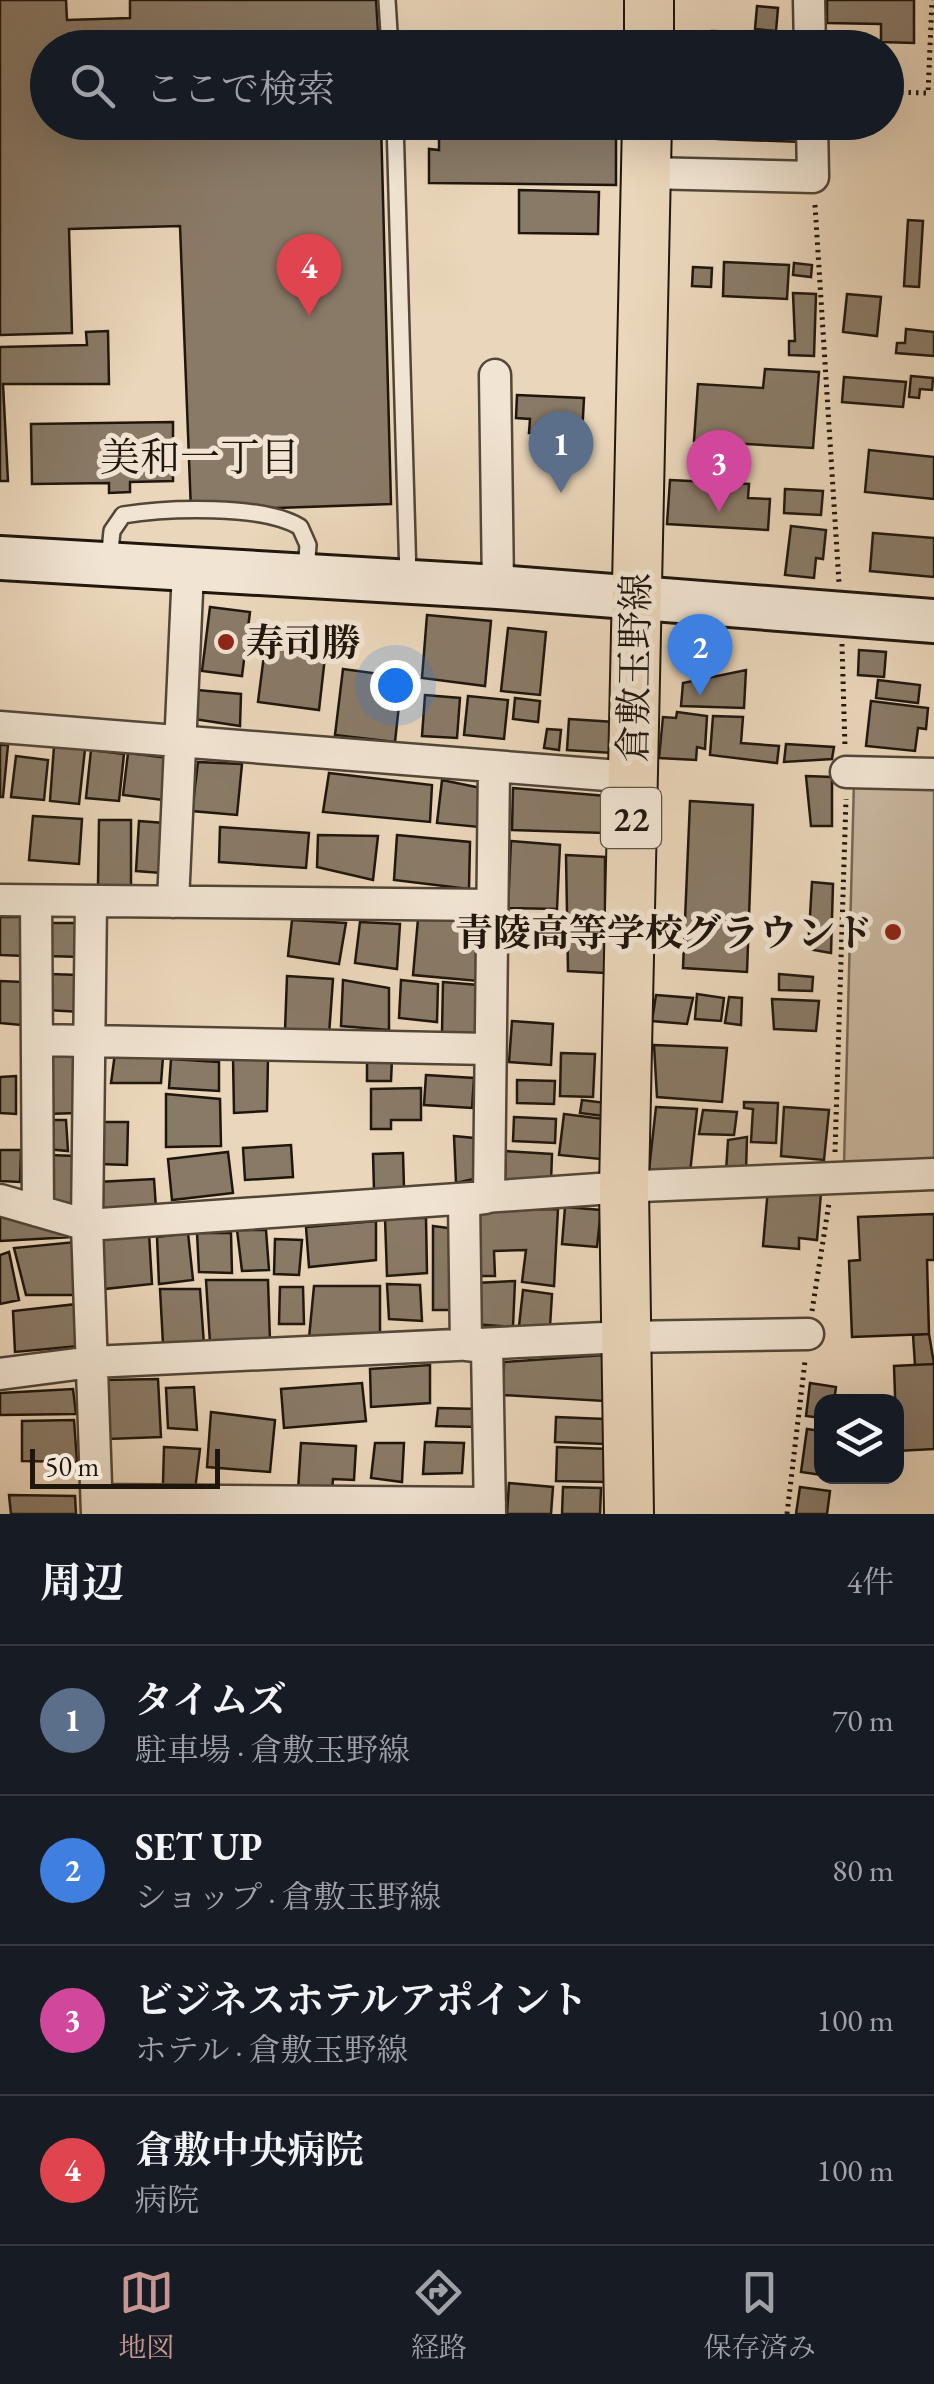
<!DOCTYPE html>
<html lang="ja">
<head>
<meta charset="utf-8">
<style>
	:root { --surface:#171b24; --page:#242831; --text:#f1f3f6; --muted:#9ea1a6; --line:#363941; --accent:#c59692 }
	body { margin:0; font-family:"EB Garamond","Noto Serif JP",serif; background:var(--page); color:var(--text) }
	.controls { position:absolute; right:30px; bottom:30px; display:grid; overflow:hidden; border-radius:20px; box-shadow:0 10px 40px #0002 }
	.controls button { width:90px; height:90px; display:grid; place-items:center; padding:0; border:0; border-bottom:2px solid var(--line); background:var(--surface); color:var(--text); font:50px sans-serif }
	.scale { position:absolute; left:30px; bottom:25px; width:190px; box-sizing:border-box; padding-left:10px; border:5px solid #1f160d; border-top:0; font-size:28px; line-height:35px; white-space:nowrap; color:#1f160d; -webkit-text-stroke:8px #f1e4d2; paint-order:stroke }
	.you { position:absolute; left:395px; top:685px; width:35px; height:35px; margin:-25px; border:8px solid #fff; border-radius:50%; background:#1a73e8; box-shadow:0 0 0 15px #1a73e833 }
	.badge { display:grid; place-items:center; width:65px; height:65px; border-radius:50%; background:var(--accent); color:#fff; font-size:32px; font-weight:700 }
	.pin { position:absolute; translate:-50% -82px; filter:drop-shadow(0 2px 5px #0008) }
	.pin::after { content:''; position:absolute; top:52px; width:35px; height:30px; background:inherit; clip-path:polygon(0 0,100% 0,50% 100%) }
	.list { margin:0; padding:0; list-style:none }
	h2 { display:flex; justify-content:space-between; align-items:center; height:130px; margin:0; padding:0 40px; font-size:42px }
	h2 small { font-size:32px; font-weight:400; color:var(--muted) }
	.list li { display:grid; grid-template-columns:65px 1fr auto; gap:30px; align-items:center; box-sizing:border-box; height:150px; padding:0 40px; border-top:2px solid var(--line) }
	.list b { display:block; font-size:38px; white-space:nowrap }
	.list p { margin:0; font-size:32px; white-space:nowrap; color:var(--muted) }
	.list em { font-size:32px; font-style:normal; color:var(--muted) }
	.icon { flex:none; width:55px; height:55px; fill:none; stroke:currentColor; stroke-width:2; stroke-linecap:round; stroke-linejoin:round }
	.map { position:relative; flex:none; width:934px; height:1514px; overflow:hidden }
	.search { position:absolute; background:var(--surface); box-shadow:0 10px 40px #0002; left:30px; right:30px; top:30px; height:110px; display:flex; align-items:center; gap:25px; box-sizing:border-box; padding:0 35px; border-radius:55px; color:var(--muted); font-size:38px }
	.sheet { height:730px; background:var(--surface) }
	nav { display:flex; justify-content:space-around; align-items:center; box-sizing:border-box; height:140px; border-top:2px solid var(--line); background:var(--surface); font-size:28px; color:var(--muted) }
	nav a { display:grid; justify-items:center; gap:5px }
	nav .on { color:var(--accent) }
	.map>svg:first-child { display:block }
</style>
</head>
<body>
<div class="map">
<svg width="934" height="1514" viewBox="0 0 934 1514">
	<rect width="100%" height="100%" fill="#ead6ba"/>
	<filter id="stains"><feTurbulence type="fractalNoise" baseFrequency=".002" numOctaves="4"/><feColorMatrix values="0 0 0 0 .2 0 0 0 0 .09 0 0 0 0 .02 0 0 0 .5 -.17"/></filter>
	<radialGradient id="worn" r=".72"><stop offset=".6" stop-color="#630" stop-opacity="0"/><stop offset="1" stop-color="#630" stop-opacity=".3"/></radialGradient>
	<path fill="#c7b59d" stroke="#736655" stroke-width="2.5" d="M854,780L934,781V1162L844,1165Z"/>
	<path fill="#897a67" stroke="#1f160d" stroke-width="2.5" d="M0,0H66L67,20L130,18V0H376L379,48H48V122H381L391,504L191,511L180,226L69,229L72,333L0,335Z
		M827,0H914V43L881,42V24L827,23Z
		M757,6L778,8L776,31L755,29Z
		M712,31L773,33V48H711Z
		M781,35L805,36V48H780Z
		M719,122H803L802,142L718,139Z
		M439,129L616,131V185L429,183V149L439,150Z
		M519,190L599,192L598,234L519,233Z
		M908,220L923,221L919,287L904,286Z
		M724,262L789,265L787,299L723,296Z
		M794,263L812,265L811,277L793,275Z
		M693,267L712,268L711,287L692,286Z
		M793,293L816,294L814,356L789,355V341H795Z
		M847,294L881,297L877,336L843,332Z
		M906,329L934,332V356L896,353L897,343H905Z
		M108,331L109,384H3L8,481H0V347L87,345L86,332Z
		M765,369L819,372L813,448L694,441L698,384L763,388Z
		M911,376L933,378L932,390L920,389L919,398L909,397Z
		M844,377L906,382L903,407L842,402Z
		M517,395L584,398L582,435L529,433L530,419L516,418Z
		M173,422V481L130,482V492L109,493V483L32,484L31,424Z
		M869,450L934,457V499L865,492Z
		M670,480L749,484L748,498L770,499L768,530L667,524Z
		M785,489L823,491L821,515L784,513Z
		M791,526L826,530L823,559L816,558L814,578L785,575Z
		M873,533L934,538V577L870,571Z
		M210,607L250,612L242,676L202,671Z
		M427,615L491,621L485,686L422,678Z
		M508,628L546,632L540,695L501,691Z
		M267,632L327,639L319,710L258,702Z
		M859,650L886,652L884,677L858,675Z
		M343,669L402,677L395,742L335,735Z
		M746,670L744,708L681,706L683,683Z
		M878,680L920,685L918,703L876,698Z
		M197,690L241,694L240,726L194,719Z
		M425,695L460,698L457,738L422,736Z
		M468,696L508,700L504,739L464,735Z
		M515,698L540,701L538,722L513,719Z
		M871,701L928,708L926,729L918,728L915,751L866,746Z
		M677,712L707,716L705,749L697,747L696,760L659,758L663,717L676,718Z
		M713,716L743,717L741,743L779,746L777,763L710,755Z
		M569,719L614,722L612,753L567,750Z
		M547,729L561,730L559,750L544,748Z
		M786,744L834,747L832,759L784,762Z
		M0,745H8L3,797H0Z
		M54,746L85,749L79,804L50,801Z
		M91,750L124,754L119,801L86,798Z
		M128,753L169,758L164,800L123,795Z
		M16,756L48,760L44,800L11,797Z
		M198,762L242,764L237,815L192,811Z
		M329,773L432,785L430,822L323,812Z
		M806,776L832,777V826H811Z
		M442,780L481,788L479,827L437,823Z
		M513,788L606,796L605,833L512,830Z
		M690,801L753,805L747,972L683,968Z
		M33,816L82,819L79,864L29,860Z
		M99,820H131V886H98Z
		M139,821L164,823L161,873L136,871Z
		M220,827L309,833L306,868L219,862Z
		M318,835L378,836L373,880L317,867Z
		M397,835L470,842L469,889L394,880Z
		M511,841L560,845L557,909L508,908Z
		M566,855L605,857V973L568,971Z
		M812,882L833,884L831,953L808,949Z
		M0,917H22L25,956L0,955Z
		M418,919L478,921V981L413,975Z
		M292,920L346,923L339,964L288,956Z
		M360,922L400,924L397,969L355,963Z
		M48,923H81L82,957L47,956Z
		M49,974L80,975L81,1012L47,1010Z
		M779,974L813,977L812,991L779,990Z
		M287,976L333,979L329,1035L285,1031Z
		M343,980L389,988V1030L341,1026Z
		M401,980L438,984L437,1022L399,1018Z
		M0,981L22,982L21,1025L0,1023Z
		M443,982L478,985L477,1034L442,1033Z
		M697,994L724,998L721,1021L695,1019Z
		M656,995L693,998L687,1024L652,1021Z
		M729,997L742,998L741,1025L725,1023Z
		M772,999L819,1001L816,1031L774,1029Z
		M512,1021L553,1024L551,1065L509,1062Z
		M654,1045L727,1048L722,1102L657,1097Z
		M115,1053L163,1057L161,1083H111Z
		M561,1053L595,1054L593,1097L560,1096Z
		M48,1054L78,1056L77,1113L47,1114Z
		M233,1057H268L267,1111L234,1113Z
		M367,1058L392,1059L391,1081H367Z
		M171,1059L219,1062V1091L169,1088Z
		M426,1075L474,1078L472,1108L424,1105Z
		M16,1076V1114L0,1113V1077Z
		M517,1080L555,1081L554,1104L517,1103Z
		M421,1088V1120H391V1129H371V1089Z
		M166,1094L220,1099L221,1146L166,1147Z
		M582,1100L606,1103L604,1116L580,1113Z
		M744,1102L778,1103L776,1143L751,1142L753,1109L744,1108Z
		M656,1107L697,1109L690,1173L649,1170Z
		M784,1107L829,1110L824,1160L781,1156Z
		M703,1110L737,1112L734,1135L699,1134Z
		M564,1114L604,1119L600,1159L559,1155Z
		M514,1117L556,1119L555,1143L513,1141Z
		M47,1120H66L68,1151L47,1149Z
		M101,1122H128L127,1165L100,1164Z
		M454,1136L474,1138L478,1178L456,1183Z
		M747,1137L746,1171L726,1172L728,1140Z
		M291,1145L293,1177L245,1180L243,1148Z
		M0,1150H21L20,1182L0,1181Z
		M506,1151L552,1154L551,1182L505,1180Z
		M228,1152L233,1193L172,1200L168,1159Z
		M403,1153L404,1188L374,1190L373,1154Z
		M48,1155L77,1156L78,1206L47,1204Z
		M154,1179L156,1208L99,1211L97,1182Z
		M768,1188L821,1193L817,1240L799,1238V1249L763,1246Z
		M565,1207L601,1210L597,1247L562,1244Z
		M558,1209L554,1286L522,1282L526,1250L494,1251L495,1276H473L478,1210Z
		M0,1210L73,1237L0,1241Z
		M934,1214V1260H927L929,1334L852,1337L849,1261L860,1260L858,1217Z
		M385,1218H426L427,1273L387,1276Z
		M376,1221V1260L309,1267L306,1227Z
		M433,1226L456,1229L455,1310H433Z
		M237,1230H266L269,1270L242,1271Z
		M149,1233L152,1284L104,1289L100,1237Z
		M188,1233L193,1280L159,1284L157,1237Z
		M197,1233H231L232,1273L199,1272Z
		M275,1239L302,1240L299,1275L274,1274Z
		M75,1242L77,1295H26L14,1248Z
		M9,1252L19,1300L0,1304V1255Z
		M206,1280H268L270,1341L210,1343Z
		M515,1281L513,1327L473,1324L476,1283Z
		M387,1284L420,1285L422,1321L389,1319Z
		M314,1286H380V1335L309,1338Z
		M280,1287H303L304,1324H279Z
		M160,1289H200L204,1345L163,1344Z
		M523,1290L552,1294L550,1327L519,1326Z
		M77,1304L79,1346L15,1352L13,1311Z
		M929,1334L934,1364L915,1365L913,1335Z
		M604,1355V1401L503,1395L504,1362Z
		M934,1364V1449L897,1451L894,1366Z
		M430,1365V1403L371,1407L370,1369Z
		M158,1379L161,1437L108,1439L105,1380Z
		M362,1383L366,1421L284,1428L281,1389Z
		M810,1383L836,1387L834,1402H822V1418L806,1416Z
		M194,1387L197,1430L168,1428L166,1388Z
		M73,1389L76,1414L0,1415V1393Z
		M438,1408L478,1409V1427L436,1426Z
		M211,1412L275,1420L270,1472L207,1467Z
		M556,1417L605,1419L604,1444L555,1442Z
		M74,1420L77,1462L22,1461V1421Z
		M807,1429L822,1431V1475L801,1472Z
		M425,1442L464,1443L462,1473L423,1474Z
		M301,1443L356,1446L354,1480L333,1479L332,1492L298,1490Z
		M375,1443H404L402,1482L371,1478Z
		M164,1447L200,1449L195,1490L163,1484Z
		M557,1447L608,1449L607,1482L556,1481Z
		M509,1483L553,1487L551,1514H507Z
		M563,1487L601,1488L600,1514H562Z
		M800,1487L830,1491L827,1514H796Z
		M9,1495L75,1496L76,1514H11Z"/>
	<g fill="none" stroke-linecap="round" stroke-linejoin="round">
		<g stroke="#524638" stroke-width="20">
			<path id="lane" d="M387,0L390,48
				M395,122L408,577
				M109,561L112,531L123,515C166,508 263,504 300,527L308,545L306,572"/>
		</g>
		<g stroke="#524638" stroke-width="35">
			<path id="street" d="M809,0L810,48
				M647,173L813,177L812,122
				M495,375L498,587
				M0,727L632,777
				M846,772L934,774
				M0,900L491,905
				M36,901L38,1211
				M91,902L87,1225L97,1514
				M173,902L188,570
				M37,1040L489,1049
				M489,1197L494,768
				M486,1198L464,1201L466,1345L487,1347
				M0,1200L87,1225L641,1186L934,1174
				M487,1347L490,1514
				M0,1374L92,1362L625,1337L808,1334
				M97,1500L490,1503"/>
		</g>
		<g stroke="#1f160d" stroke-width="48">
			<path id="secondary" d="M0,558L498,587L934,621"/>
		</g>
		<g stroke="#1f160d" stroke-width="52">
			<path id="primary" d="M649,48V0
				M629,1514L624,1188L647,122"/>
		</g>
		<path stroke="#1f160d" stroke-width="5" stroke-dasharray="2.5 5" stroke-linecap="butt" d="M886,92L928,93L932,0
			M815,205L839,583
			M842,644L845,748
			M835,1152L846,799
			M812,1311L829,1203
			M787,1514L805,1361"/>
		<use href="#lane" stroke="#f1e4d2" stroke-width="15"/>
		<use href="#street" stroke="#f1e4d2" stroke-width="30"/>
		<use href="#secondary" stroke="#f1e4d2" stroke-width="42"/>
		<use href="#primary" stroke="#ead6ba" stroke-width="48"/>
	</g>
	<g fill="#8f2418" stroke="#f1e4d2" stroke-width="4">
		<circle cx="226" cy="642" r="10"/>
		<circle cx="893" cy="932" r="10"/>
	</g>
	<g text-anchor="middle" dominant-baseline="central" stroke-width="10" stroke-linejoin="round" paint-order="stroke">
		<rect fill="#f1e4d2" stroke="#5e5448" stroke-width="2.5" x="601" y="788" width="60" height="60" rx="8"/>
		<g font-size="35" font-weight="bold" fill="#1f160d">
			<text x="631" y="818">22</text>
		</g>
		<g font-size="38" font-weight="bold" fill="#1f160d" stroke="#f1e4d2" text-anchor="start">
			<text x="246" y="642">寿司勝</text>
			<text x="873" y="932" text-anchor="end">青陵高等学校グラウンド</text>
		</g>
		<g font-size="38" fill="#1f160d" stroke="#f1e4d2">
			<text transform="translate(634 668) rotate(-89)">倉敷玉野線</text>
		</g>
		<g font-size="40" fill="#1f160d" stroke="#f1e4d2">
			<text x="200" y="457">美和一丁目</text>
		</g>
	</g>
	<rect width="100%" height="100%" filter="url(#stains)"/>
	<rect width="100%" height="100%" fill="url(#worn)"/>
</svg>
<div class="controls">
<button><svg class="icon" aria-label="layers" viewBox="0 0 24 24"><path d="M12 4l9 5-9 5-9-5zM3 14l9 5 9-5"/></svg></button>
</div>
<div class="scale">50 m</div>
<div class="you"></div>
<div class="pin badge" style="left:561px;top:493px;background:#5c6f8a">1</div>
<div class="pin badge" style="left:700px;top:696px;background:#3f7fe0">2</div>
<div class="pin badge" style="left:719px;top:512px;background:#d1479c">3</div>
<div class="pin badge" style="left:309px;top:316px;background:#e0444e">4</div>
<div class="search"><svg class="icon" aria-label="search" viewBox="0 0 24 24"><circle cx="10" cy="10" r="6"/><path d="M15 15l6 6"/></svg>ここで検索</div>
</div>
<section class="sheet">
<h2>周辺<small>4件</small></h2>
<ul class="list">
<li><span class="badge" style="background:#5c6f8a">1</span><div><b>タイムズ</b><p>駐車場 · 倉敷玉野線</p></div><em>70 m</em></li>
<li><span class="badge" style="background:#3f7fe0">2</span><div><b>SET UP</b><p>ショップ · 倉敷玉野線</p></div><em>80 m</em></li>
<li><span class="badge" style="background:#d1479c">3</span><div><b>ビジネスホテルアポイント</b><p>ホテル · 倉敷玉野線</p></div><em>100 m</em></li>
<li><span class="badge" style="background:#e0444e">4</span><div><b>倉敷中央病院</b><p>病院</p></div><em>100 m</em></li>
</ul>
</section>
<nav>
<a class="on"><svg class="icon" aria-label="map" viewBox="0 0 24 24"><path d="M3 6l6-2 6 2 6-2v14l-6 2-6-2-6 2zM9 4v14M15 6v14"/></svg>地図</a>
<a><svg class="icon" aria-label="directions" viewBox="0 0 24 24"><path d="M12 3l9 9-9 9-9-9zM9 14v-3h6M13 9l2 2-2 2"/></svg>経路</a>
<a><svg class="icon" aria-label="saved" viewBox="0 0 24 24"><path d="M7 4h10v16l-5-4-5 4z"/></svg>保存済み</a>
</nav>
</body>
</html>
